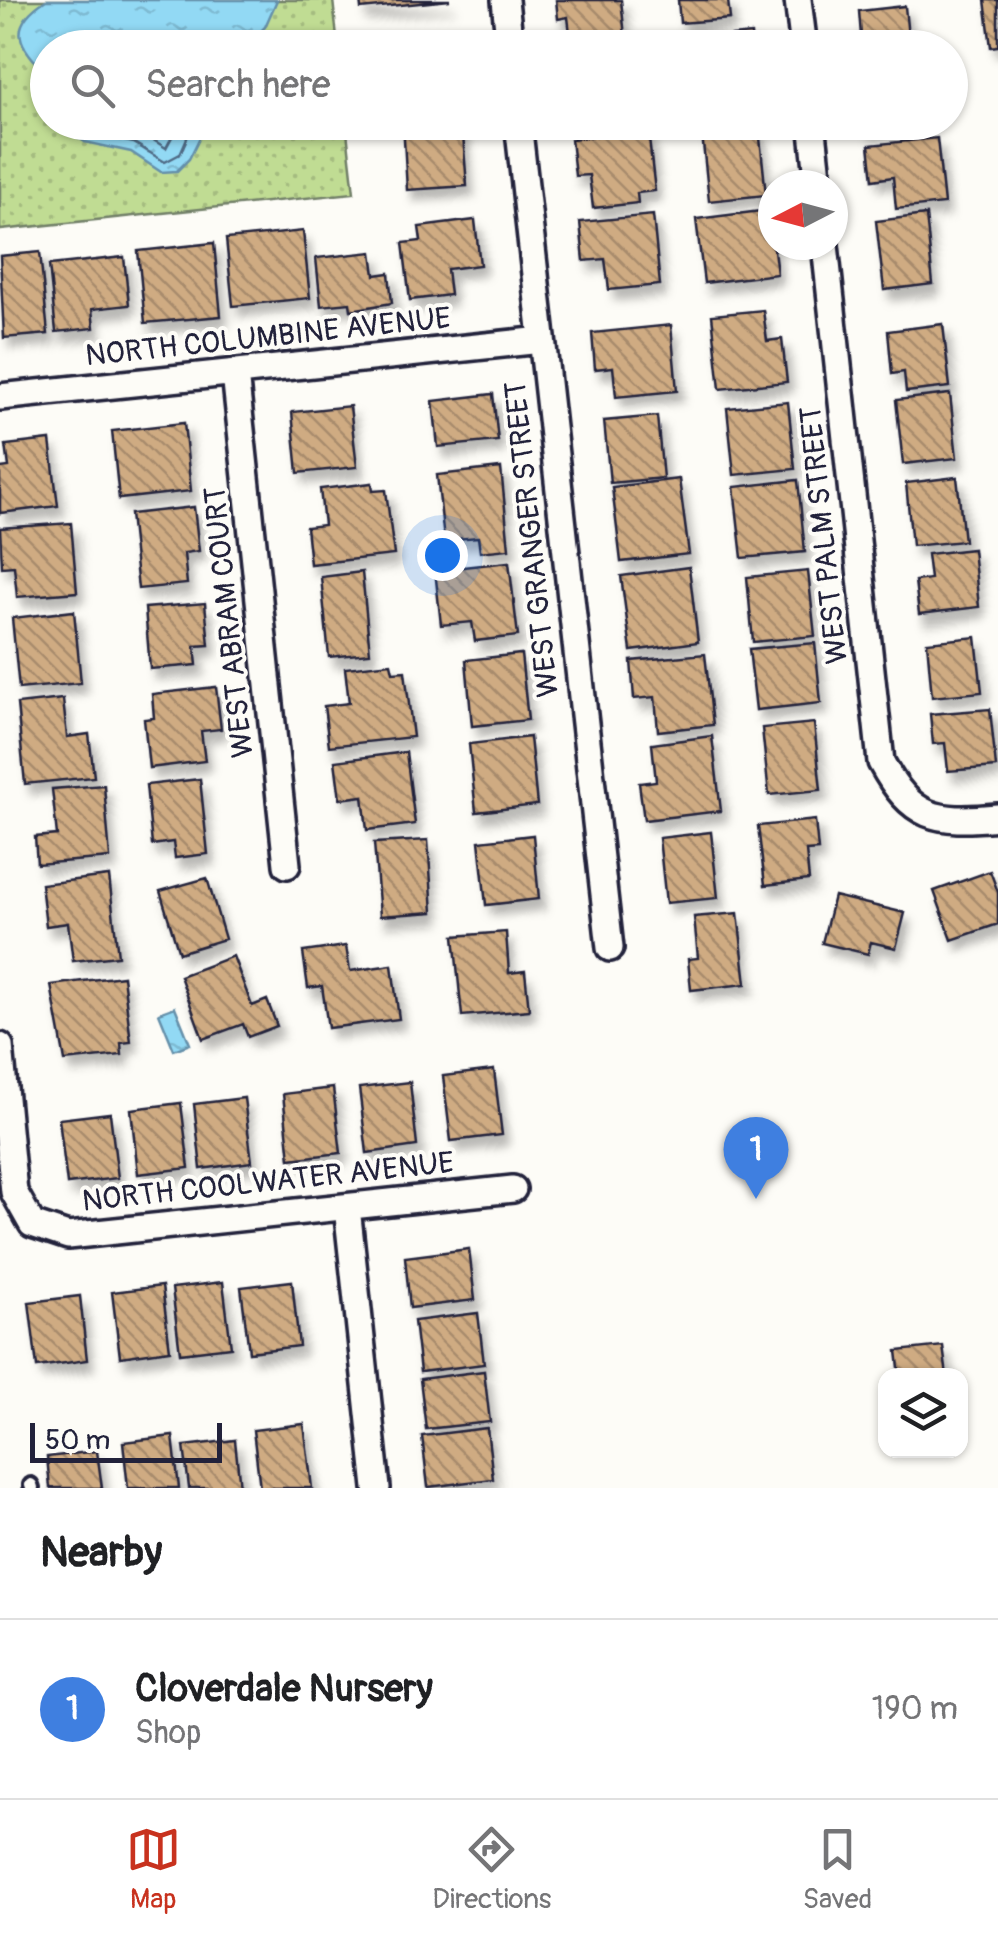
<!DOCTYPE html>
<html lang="en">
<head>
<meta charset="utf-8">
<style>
	:root { --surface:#fff; --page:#f6f6f6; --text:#202124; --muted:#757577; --line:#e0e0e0; --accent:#c8321e }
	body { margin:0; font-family:Pangolin,sans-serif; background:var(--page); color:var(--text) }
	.controls { position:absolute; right:30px; bottom:30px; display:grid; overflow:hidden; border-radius:20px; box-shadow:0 2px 8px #0004 }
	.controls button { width:90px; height:90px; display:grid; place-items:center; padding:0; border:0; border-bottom:2px solid var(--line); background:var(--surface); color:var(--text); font:50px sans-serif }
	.compass { position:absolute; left:758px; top:170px; width:90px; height:90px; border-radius:50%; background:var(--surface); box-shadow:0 2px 8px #0004; rotate:264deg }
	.scale { position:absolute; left:30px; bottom:25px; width:192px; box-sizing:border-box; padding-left:10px; border:5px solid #22223b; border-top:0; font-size:28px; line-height:35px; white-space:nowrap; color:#22223b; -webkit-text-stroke:8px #fdfcf7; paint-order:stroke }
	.you { position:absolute; left:442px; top:555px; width:35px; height:35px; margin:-25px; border:8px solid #fff; border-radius:50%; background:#1a73e8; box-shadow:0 0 0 15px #1a73e833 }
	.badge { display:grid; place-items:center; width:65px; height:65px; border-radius:50%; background:var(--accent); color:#fff; font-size:32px; font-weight:700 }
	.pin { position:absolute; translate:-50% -82px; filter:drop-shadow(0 2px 5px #0008) }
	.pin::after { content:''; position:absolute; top:52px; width:35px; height:30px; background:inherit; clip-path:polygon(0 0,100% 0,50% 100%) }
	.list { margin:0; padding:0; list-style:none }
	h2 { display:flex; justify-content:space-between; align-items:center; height:130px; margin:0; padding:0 40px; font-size:42px }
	h2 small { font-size:32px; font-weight:400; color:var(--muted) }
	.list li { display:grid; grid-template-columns:65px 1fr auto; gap:30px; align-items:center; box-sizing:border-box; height:180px; padding:0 40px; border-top:2px solid var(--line) }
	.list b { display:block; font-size:38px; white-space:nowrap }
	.list p { margin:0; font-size:32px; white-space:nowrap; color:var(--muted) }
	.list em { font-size:32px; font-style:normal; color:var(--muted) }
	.icon { flex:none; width:55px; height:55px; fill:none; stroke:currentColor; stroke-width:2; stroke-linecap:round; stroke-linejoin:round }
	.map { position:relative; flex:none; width:998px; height:1488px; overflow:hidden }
	.search { position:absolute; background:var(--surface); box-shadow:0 2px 8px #0004; left:30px; right:30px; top:30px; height:110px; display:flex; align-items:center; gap:25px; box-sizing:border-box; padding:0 35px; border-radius:55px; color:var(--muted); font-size:38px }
	.sheet { height:310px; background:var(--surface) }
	nav { display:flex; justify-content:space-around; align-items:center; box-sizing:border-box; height:140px; border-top:2px solid var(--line); background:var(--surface); font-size:28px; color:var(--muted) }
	nav a { display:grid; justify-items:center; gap:5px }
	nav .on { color:var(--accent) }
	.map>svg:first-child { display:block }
</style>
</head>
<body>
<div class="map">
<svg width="998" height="1488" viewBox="0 0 998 1488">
	<defs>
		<pattern id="green-dots" width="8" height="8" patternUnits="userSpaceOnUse" patternTransform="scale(2.5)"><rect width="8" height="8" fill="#c0dc93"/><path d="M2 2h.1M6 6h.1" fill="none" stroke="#a5bc80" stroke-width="1.8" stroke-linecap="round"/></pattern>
		<pattern id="water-ripples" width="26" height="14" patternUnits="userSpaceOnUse" patternTransform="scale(2.5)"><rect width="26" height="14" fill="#92d9f4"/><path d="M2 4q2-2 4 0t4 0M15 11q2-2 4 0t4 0" fill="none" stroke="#7ebad2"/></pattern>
		<pattern id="building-back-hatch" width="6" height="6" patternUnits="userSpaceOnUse" patternTransform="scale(2.5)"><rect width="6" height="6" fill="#cfab82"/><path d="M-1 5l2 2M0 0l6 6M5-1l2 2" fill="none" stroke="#a88b6c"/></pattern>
		<filter id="shadow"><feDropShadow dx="6" dy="10" stdDeviation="5" flood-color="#0004"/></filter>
	</defs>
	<rect width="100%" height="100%" fill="#fdfcf7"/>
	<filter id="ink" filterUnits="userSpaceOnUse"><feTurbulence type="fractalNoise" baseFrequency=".01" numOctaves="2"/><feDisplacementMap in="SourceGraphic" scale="20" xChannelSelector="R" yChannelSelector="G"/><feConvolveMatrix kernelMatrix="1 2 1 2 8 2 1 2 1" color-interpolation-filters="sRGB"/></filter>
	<g filter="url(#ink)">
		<path fill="url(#green-dots)" stroke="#717f67" stroke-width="2.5" d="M0,0H333L338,47L48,48V122L346,123L354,193L0,230Z"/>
		<path fill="url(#water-ripples)" stroke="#6590aa" stroke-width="2.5" d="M46,0H277L265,27L245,47L48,48L47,74C18,45 6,26 46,0Z
			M70,123V122L207,123L189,159L177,171L161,172L131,152L85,142L74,135Z
			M175,1007L190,1044L174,1050L159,1013Z"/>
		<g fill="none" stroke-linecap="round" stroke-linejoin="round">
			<path stroke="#4f6b85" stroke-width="2.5" d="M80,122L89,133L134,143L165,162L180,154L194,122
				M100,122L139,131L166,148L180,122"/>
		</g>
		<path fill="url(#building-back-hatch)" stroke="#22223b" stroke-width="2.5" filter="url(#shadow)" d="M360,0H450L361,9Z
			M556,0H621L625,36L571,42L568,17L558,19Z
			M678,0H728L730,19L680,23Z
			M985,0H998V46L991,47Z
			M905,6L909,48H862L859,11Z
			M751,34L752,48H680L679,41Z
			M440,38L441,48H362V46Z
			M403,122H462L467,186L407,190Z
			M865,122H919L865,128Z
			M759,128L766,195L709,201L702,134Z
			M648,130L655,191L637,193L638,203L593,208L589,175L575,176L571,139Z
			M937,138L944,204L896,209L893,177L873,180L869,145Z
			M769,210L777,274L704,283L696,219Z
			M653,215L660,285L609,290L605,259L584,261L580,222Z
			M926,215L933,284L884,290L876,221Z
			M475,220L480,265L447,269L450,295L410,300L403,243L421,241L419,227Z
			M303,231L310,298L233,306L226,239Z
			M214,243L221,316L145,323L138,251Z
			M40,252L48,334L4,338L0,256Z
			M372,252L375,275L389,273L392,303L351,310L350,303L321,306L316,258Z
			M124,257L129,305L92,309L94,328L56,332L49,265Z
			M763,310L767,341L782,339L787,382L720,389L712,315Z
			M943,324L950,387L906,392L904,372L892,374L888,331Z
			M671,325L677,391L616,397L613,367L595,369L592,333Z
			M493,394L498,441L438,447L433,401Z
			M950,394L957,458L903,464L896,400Z
			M788,402L795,469L734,475L727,408Z
			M350,406L357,467L298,473L292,412Z
			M657,416L663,478L610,483L604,421Z
			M184,423L191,491L119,499L112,431Z
			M50,440L58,506L0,513V468L9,467L6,445Z
			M501,468L509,549L480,552L478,537L444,540L437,475Z
			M957,477L964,541L912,546L906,483Z
			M679,479L689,554L621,562L612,487Z
			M798,480L805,552L742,558L734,487Z
			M372,483L373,491L386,490L394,555L310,564L306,527L324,525L320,489Z
			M194,507L199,551L184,553L187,584L138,589L130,514Z
			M71,523L77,592L17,597L14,566L2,567L0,528Z
			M973,549L979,607L919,614L915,581L930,579L927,554Z
			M509,562L518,636L475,641L472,622L441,625L435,570Z
			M689,567L698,642L631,651L621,576Z
			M808,571L815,636L753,642L747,577Z
			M362,572L370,653L329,657L321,577Z
			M205,603L209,645L195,646L197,665L150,669L145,608Z
			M74,611L81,683L19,689L12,618Z
			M976,637L982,692L932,697L927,642Z
			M815,643L821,703L756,710L749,649Z
			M521,654L528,720L472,726L466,660Z
			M705,654L713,725L658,731L655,697L634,699L631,661Z
			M391,663L393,672L405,671L413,737L329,746L324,706L349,703L345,668Z
			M216,687L221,729L201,731L205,761L149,768L144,719L154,718L152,694Z
			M63,699L67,737L89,734L94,777L25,784L17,704Z
			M990,709L996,767L948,771L945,743L933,744L930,714Z
			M814,723L821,790L769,795L762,728Z
			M712,736L721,811L644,820L639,783L656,781L652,744Z
			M530,737L537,805L476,812L469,744Z
			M406,752L415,824L367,830L363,796L340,799L335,761Z
			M200,779L208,854L175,858L173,842L152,845L146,785Z
			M104,785L110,858L37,864L35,837L57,835L52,789Z
			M815,820L818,850L806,851L809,880L765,885L758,826Z
			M711,832L718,898L666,903L659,838Z
			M533,835L539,899L486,905L479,841Z
			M428,840L433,912L380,916L374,843Z
			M990,871L998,892V924L952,940L934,891Z
			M109,876L118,956L73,961L68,923L46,926L41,884Z
			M207,878L225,939L179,953L160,891Z
			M834,896L905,913L896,948L871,942L868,954L822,943Z
			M738,913L746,984L691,990L688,959L698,958L694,917Z
			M506,932L509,973L525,971L529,1010L462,1016L454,936Z
			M346,946L350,971L392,965L399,1019L328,1028L322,986L308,988L303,952Z
			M233,956L252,1006L267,1000L277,1026L248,1037L243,1024L203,1039L180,976Z
			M123,976L131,1042L121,1043L122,1055L65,1061L51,985Z
			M494,1070L502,1135L451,1141L443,1076Z
			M410,1082L417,1146L367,1153L359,1088Z
			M333,1088L341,1153L290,1159L283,1094Z
			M244,1098L252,1162L201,1169L194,1104Z
			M181,1103L189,1168L138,1174L131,1109Z
			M110,1113L118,1178L67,1184L59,1119Z
			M469,1249L475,1300L410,1308L405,1257Z
			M292,1281L299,1346L249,1352L241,1287Z
			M223,1282L231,1347L180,1353L172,1288Z
			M162,1286L170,1350L120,1357L112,1292Z
			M80,1296L87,1360L37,1367L29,1302Z
			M478,1313L484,1364L420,1372L414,1321Z
			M943,1346L947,1376H900L897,1351Z
			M484,1371L490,1422L426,1429L420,1379Z
			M304,1424L312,1488H260L253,1430Z
			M487,1428L493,1479L428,1487L422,1436Z
			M173,1436L179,1488H128L123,1442Z
			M235,1440L240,1488H189L184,1446Z
			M97,1451L102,1488H50L47,1457Z"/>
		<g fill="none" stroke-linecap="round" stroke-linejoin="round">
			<g stroke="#22223b" stroke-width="20">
				<path id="service" d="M31,1485L32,1488"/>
			</g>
			<g stroke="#22223b" stroke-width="32">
				<path id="minor" d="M505,0L510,48
					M798,0L804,48
					M518,122L610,948
					M812,122L819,185
					M825,245L881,762C912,819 935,823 998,817
					M235,373L287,865
					M0,397L542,340
					M0,1046L14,1192L32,1224L68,1236L513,1189
					M347,1207L377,1488"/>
			</g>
			<use href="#service" stroke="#fdfcf7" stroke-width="12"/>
			<use href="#minor" stroke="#fdfcf7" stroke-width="25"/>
		</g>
	</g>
	<g text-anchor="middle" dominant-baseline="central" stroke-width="8" stroke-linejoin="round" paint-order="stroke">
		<g font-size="30" fill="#22223b" stroke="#fdfcf7">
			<text transform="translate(268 337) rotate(-6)">NORTH COLUMBINE AVENUE</text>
			<text transform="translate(824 535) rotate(-96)">WEST PALM STREET</text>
			<text transform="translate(532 539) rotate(-96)">WEST GRANGER STREET</text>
			<text transform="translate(229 622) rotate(-96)">WEST ABRAM COURT</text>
			<text transform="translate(268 1182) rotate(-6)">NORTH COOLWATER AVENUE</text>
		</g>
	</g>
</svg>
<div class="controls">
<button><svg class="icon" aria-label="layers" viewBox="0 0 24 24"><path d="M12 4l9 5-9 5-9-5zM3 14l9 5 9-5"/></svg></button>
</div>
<svg class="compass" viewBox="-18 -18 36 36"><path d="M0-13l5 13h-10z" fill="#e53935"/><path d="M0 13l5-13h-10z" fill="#757577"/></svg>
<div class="scale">50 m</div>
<div class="you"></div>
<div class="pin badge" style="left:756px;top:1199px;background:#3f7fe0">1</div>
<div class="search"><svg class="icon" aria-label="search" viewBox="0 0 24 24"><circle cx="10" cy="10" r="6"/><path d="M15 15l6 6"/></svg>Search here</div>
</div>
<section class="sheet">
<h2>Nearby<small></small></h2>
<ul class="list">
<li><span class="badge" style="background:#3f7fe0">1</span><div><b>Cloverdale Nursery</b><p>Shop</p></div><em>190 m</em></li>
</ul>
</section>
<nav>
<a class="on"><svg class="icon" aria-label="map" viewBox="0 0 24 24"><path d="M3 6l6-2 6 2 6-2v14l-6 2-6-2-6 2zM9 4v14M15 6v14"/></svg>Map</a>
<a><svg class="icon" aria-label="directions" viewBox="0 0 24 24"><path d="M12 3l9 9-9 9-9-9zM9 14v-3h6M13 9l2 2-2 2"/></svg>Directions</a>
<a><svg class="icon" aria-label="saved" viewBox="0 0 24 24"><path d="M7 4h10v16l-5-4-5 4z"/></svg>Saved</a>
</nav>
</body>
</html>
